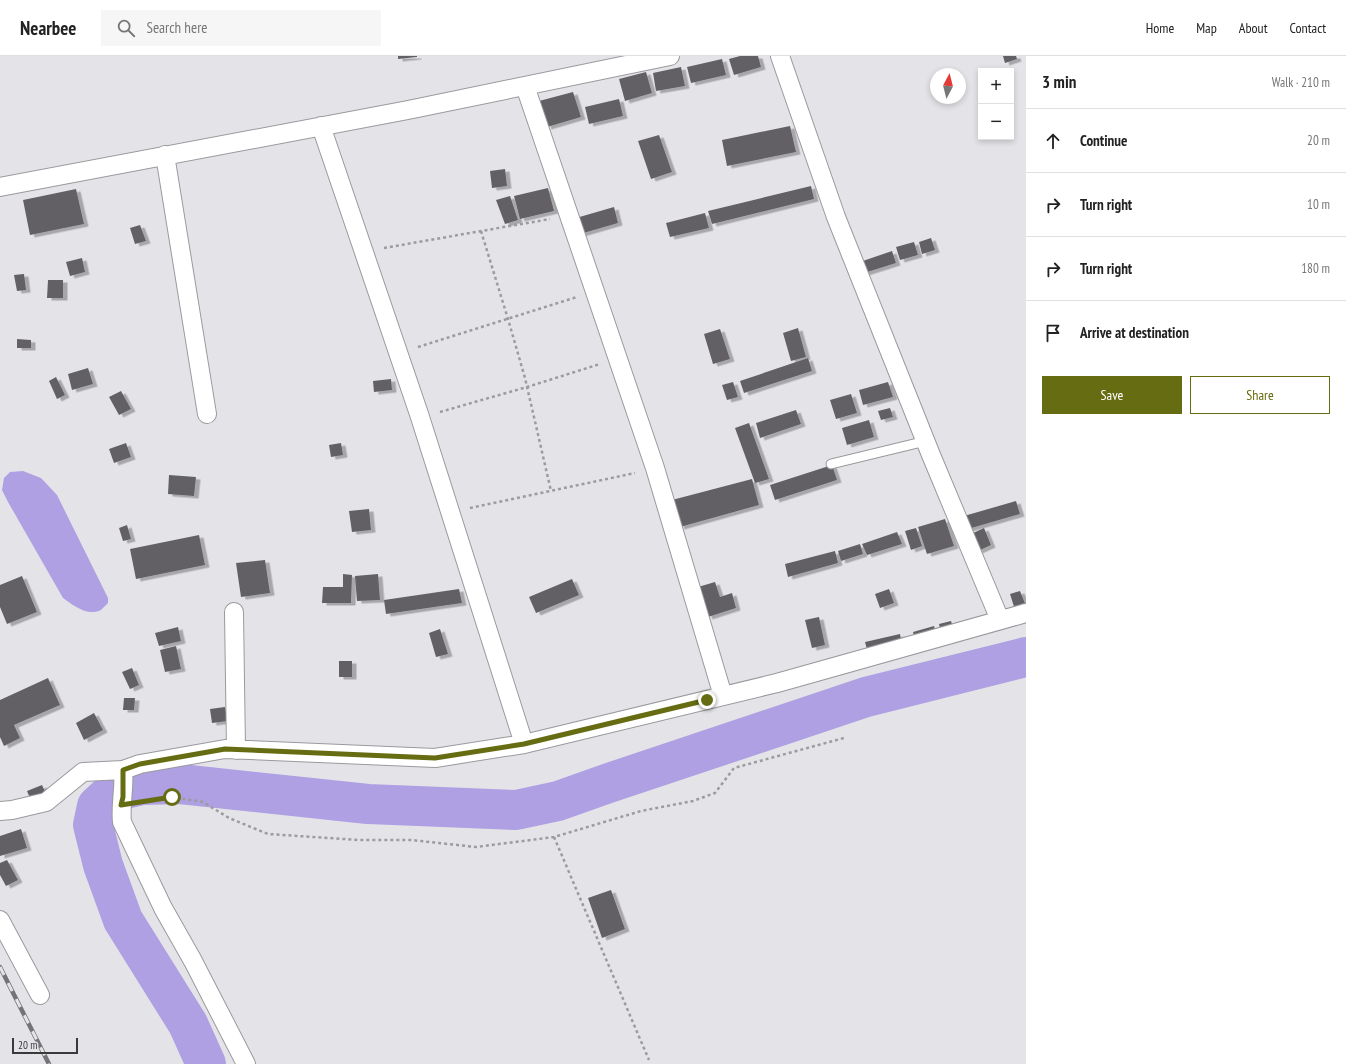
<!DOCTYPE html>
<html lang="en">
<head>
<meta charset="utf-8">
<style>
	:root { --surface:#fff; --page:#f6f6f6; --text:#222; --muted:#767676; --line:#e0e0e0; --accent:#666c11 }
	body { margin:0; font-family:"PT Sans Narrow",sans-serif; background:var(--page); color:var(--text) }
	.controls { position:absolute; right:12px; top:12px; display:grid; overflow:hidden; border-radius:0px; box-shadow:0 2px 6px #0003 }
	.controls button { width:36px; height:36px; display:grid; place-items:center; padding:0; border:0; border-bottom:1px solid var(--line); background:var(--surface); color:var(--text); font:20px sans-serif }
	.compass { position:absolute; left:930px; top:12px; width:36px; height:36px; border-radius:50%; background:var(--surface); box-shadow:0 2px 6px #0003; rotate:7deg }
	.scale { position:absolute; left:12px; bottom:10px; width:66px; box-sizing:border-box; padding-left:4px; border:2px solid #3a3a3b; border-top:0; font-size:11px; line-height:14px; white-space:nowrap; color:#3a3a3b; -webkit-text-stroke:3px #e4e4e8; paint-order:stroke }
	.stop { position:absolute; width:12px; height:12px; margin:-9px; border:3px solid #666c11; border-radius:50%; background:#fff }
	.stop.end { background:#666c11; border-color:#fff; box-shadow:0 1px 4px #0008 }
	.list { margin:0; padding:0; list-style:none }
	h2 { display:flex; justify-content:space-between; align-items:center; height:52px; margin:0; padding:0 16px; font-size:17px }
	h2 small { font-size:13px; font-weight:400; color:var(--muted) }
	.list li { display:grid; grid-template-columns:26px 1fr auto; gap:12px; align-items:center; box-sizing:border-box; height:64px; padding:0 16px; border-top:1px solid var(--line) }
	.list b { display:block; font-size:15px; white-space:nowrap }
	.list em { font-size:13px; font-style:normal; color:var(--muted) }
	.actions { display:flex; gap:8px; padding:12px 16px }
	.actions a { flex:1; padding:9px 0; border:1px solid var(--accent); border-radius:0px; text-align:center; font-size:14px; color:var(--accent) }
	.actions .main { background:var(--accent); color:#fff }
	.icon { flex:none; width:22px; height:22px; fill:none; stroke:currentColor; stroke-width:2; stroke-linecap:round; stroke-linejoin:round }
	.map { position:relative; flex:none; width:1026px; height:1008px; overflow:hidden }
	header { display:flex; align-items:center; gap:24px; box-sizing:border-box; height:56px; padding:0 20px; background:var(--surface); border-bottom:1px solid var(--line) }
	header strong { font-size:19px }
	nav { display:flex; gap:22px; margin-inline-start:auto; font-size:14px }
	.search { width:280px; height:36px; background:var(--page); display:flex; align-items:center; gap:10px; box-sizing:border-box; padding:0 14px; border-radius:0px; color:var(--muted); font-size:15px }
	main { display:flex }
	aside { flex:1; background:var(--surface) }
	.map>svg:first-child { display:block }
</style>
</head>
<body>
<header>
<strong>Nearbee</strong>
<div class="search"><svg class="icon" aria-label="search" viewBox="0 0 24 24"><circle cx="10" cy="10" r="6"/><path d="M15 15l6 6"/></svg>Search here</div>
<nav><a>Home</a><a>Map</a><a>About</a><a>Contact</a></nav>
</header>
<main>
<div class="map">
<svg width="1026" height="1008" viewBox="0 0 1026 1008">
	<defs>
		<filter id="shadow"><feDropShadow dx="4.5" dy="2.5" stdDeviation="0" flood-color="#0004"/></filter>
	</defs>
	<rect width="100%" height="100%" fill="#e4e4e8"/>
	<path fill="#aea0e3" d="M23,415L41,422L57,439L108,542V547C106,549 103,552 101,554C87,561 73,549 63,542L8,446L2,434L4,422L10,416Z"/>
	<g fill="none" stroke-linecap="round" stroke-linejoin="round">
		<path stroke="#aea0e3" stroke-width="40" d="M206,1008L188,968L123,864L103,809L93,769L97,750L112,736L142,729L180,728L368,748L516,754L558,745L606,728L866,641L1026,601"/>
	</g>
	<path fill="#626165" filter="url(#shadow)" d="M398,0H417V1L398,3Z
		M740,0H758L761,11L734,19L729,3Z
		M1003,0H1016L1017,3L1005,7Z
		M722,3L726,19L691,27L687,11Z
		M681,11L685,30L656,35L653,17Z
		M646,16L652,37L625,45L619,23Z
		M573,36L581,61L547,71L539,45Z
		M619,43L623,60L589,68L585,51Z
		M790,70L796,96L727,110L722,84Z
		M659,79L672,116L651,123L638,85Z
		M505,113L507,130L492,132L490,115Z
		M811,130L814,143L712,168L708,155Z
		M548,132L554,155L520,163L514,140Z
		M76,133L84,168L30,179L23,144Z
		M510,140L518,164L505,168L496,144Z
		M614,151L618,167L580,178L576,162Z
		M705,157L709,172L670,181L666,167Z
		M140,169L146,185L135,188L130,172Z
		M931,182L935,194L922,198L919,186Z
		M914,186L918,199L900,204L896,191Z
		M892,195L896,207L861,218L857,207Z
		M82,202L85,216L70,220L66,206Z
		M24,218L26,234L17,235L14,219Z
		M48,224H63V242H47Z
		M798,272L806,301L791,305L783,277Z
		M720,273L730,303L713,308L704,278Z
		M17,283L31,284V292H17Z
		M808,302L812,315L744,337L740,325Z
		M88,312L93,328L72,334L68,318Z
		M56,321L65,339L57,343L49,325Z
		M391,323L392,334L374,336L373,325Z
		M733,326L738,341L727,344L722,329Z
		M888,326L893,341L863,349L859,334Z
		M121,335L131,353L119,359L109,341Z
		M851,338L857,357L836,363L830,344Z
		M890,352L893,361L881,364L878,355Z
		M796,354L801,368L760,382L756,367Z
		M869,364L874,381L847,389L842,372Z
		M749,367L769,423L755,427L735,372Z
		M126,387L131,401L114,407L109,393Z
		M341,387L343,399L331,401L329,389Z
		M832,409L837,424L775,444L770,429Z
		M169,419L196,421L194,440L168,438Z
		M752,423L759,449L680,471L672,444Z
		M1016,445L1020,458L968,473L964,460Z
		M369,453L371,474L352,476L349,455Z
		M945,463L954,490L927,498L918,471Z
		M127,469L131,483L123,485L119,472Z
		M916,472L922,490L911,494L905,475Z
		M984,472L991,489L978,495L971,478Z
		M897,476L902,488L867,499L862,488Z
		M199,479L205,509L136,523L130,493Z
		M860,488L863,498L841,505L838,495Z
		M835,495L838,507L788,521L785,508Z
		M265,504L270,537L241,541L236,507Z
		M343,518L352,519L351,547H322L323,531H343Z
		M378,518L380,544L357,545L355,520Z
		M22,520L37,556L7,568L0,551V529Z
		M572,523L579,539L536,557L529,541Z
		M715,526L720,541L732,537L736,552L708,561L698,531Z
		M459,533L462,547L386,558L384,544Z
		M889,533L894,547L880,552L875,538Z
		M1020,535L1026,550L1016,557L1010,538Z
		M819,561L825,589L812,592L805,564Z
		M951,565L954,574L941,577L939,568Z
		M934,570L937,580L916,586L913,576Z
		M178,571L181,585L159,590L155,577Z
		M440,573L448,598L436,601L429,577Z
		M900,578L902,589L868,597L865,586Z
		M176,590L181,613L165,616L160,594Z
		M339,605H352V621H339Z
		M132,612L139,629L130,633L122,616Z
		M48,622L60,649L14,669L20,682L4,690L0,681V644Z
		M124,642H135L134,654H123Z
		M225,651L227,665L212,667L210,653Z
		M94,657L103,674L84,684L76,667Z
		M42,729L47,740L32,747L27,735Z
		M21,773L27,792L0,800V780Z
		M7,804L18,824L6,830L0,819V807Z
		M611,834L625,873L602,882L588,842Z"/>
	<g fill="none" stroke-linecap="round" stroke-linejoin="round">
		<g stroke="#9a999d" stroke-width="11">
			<path id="service" d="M831,408L926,385"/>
		</g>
		<g stroke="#9a999d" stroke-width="20">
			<path id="minor" d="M780,0L836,161L931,399L1000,564
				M525,30L655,412L723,640
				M321,70L419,358L524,688
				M165,99L207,358
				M0,131L408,54L670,0
				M234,556L236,694
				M123,714C125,731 120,748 122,766L163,852L193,905L246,1008
				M0,755L12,754L46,746L83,716L123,714L140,708L225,693L435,702L524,688L777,627L1026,557
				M0,864L40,939"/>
		</g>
		<path stroke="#9c9c9f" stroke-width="2.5" stroke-dasharray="3 3" stroke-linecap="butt" d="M481,175L508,263L525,322L551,435
			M384,192L550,163
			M418,291L577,241
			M440,356L527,331L600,308
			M470,452L635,417
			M141,746L172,741L203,746L229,762L268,778L359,784H411L476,791L554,781L641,755L693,745L715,737L734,712L844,682
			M554,781L649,1004"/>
		<use href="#service" stroke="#fff" stroke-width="9"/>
		<use href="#minor" stroke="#fff" stroke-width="18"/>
		<g stroke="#747476" stroke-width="4.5">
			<path id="rail" d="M0,911L49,1008"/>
		</g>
		<use href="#rail" stroke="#e4e4e8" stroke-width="3" stroke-dasharray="9" stroke-linecap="butt"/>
	</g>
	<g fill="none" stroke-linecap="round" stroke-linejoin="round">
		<path stroke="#666c11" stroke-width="5" d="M172,741L121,749L123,741V714L140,708L225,693L435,702L524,688L707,644"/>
	</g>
</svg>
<div class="controls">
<button>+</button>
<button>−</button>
</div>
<svg class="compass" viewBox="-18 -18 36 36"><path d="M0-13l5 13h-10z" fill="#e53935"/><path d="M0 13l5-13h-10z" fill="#767676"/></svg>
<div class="scale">20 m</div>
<div class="stop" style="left:172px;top:741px"></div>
<div class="stop end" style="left:707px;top:644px"></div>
</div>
<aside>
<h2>3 min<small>Walk · 210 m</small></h2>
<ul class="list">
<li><svg class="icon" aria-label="ahead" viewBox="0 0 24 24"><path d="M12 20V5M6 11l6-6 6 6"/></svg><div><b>Continue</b></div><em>20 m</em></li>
<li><svg class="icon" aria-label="right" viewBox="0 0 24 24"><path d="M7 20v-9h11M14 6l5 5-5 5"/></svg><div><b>Turn right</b></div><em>10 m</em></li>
<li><svg class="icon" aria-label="right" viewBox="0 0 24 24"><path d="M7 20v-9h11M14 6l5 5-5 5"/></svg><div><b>Turn right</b></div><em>180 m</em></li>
<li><svg class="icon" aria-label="arrive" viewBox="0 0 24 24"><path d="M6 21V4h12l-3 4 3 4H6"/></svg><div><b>Arrive at destination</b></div></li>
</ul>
<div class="actions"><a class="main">Save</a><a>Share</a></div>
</aside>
</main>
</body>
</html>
